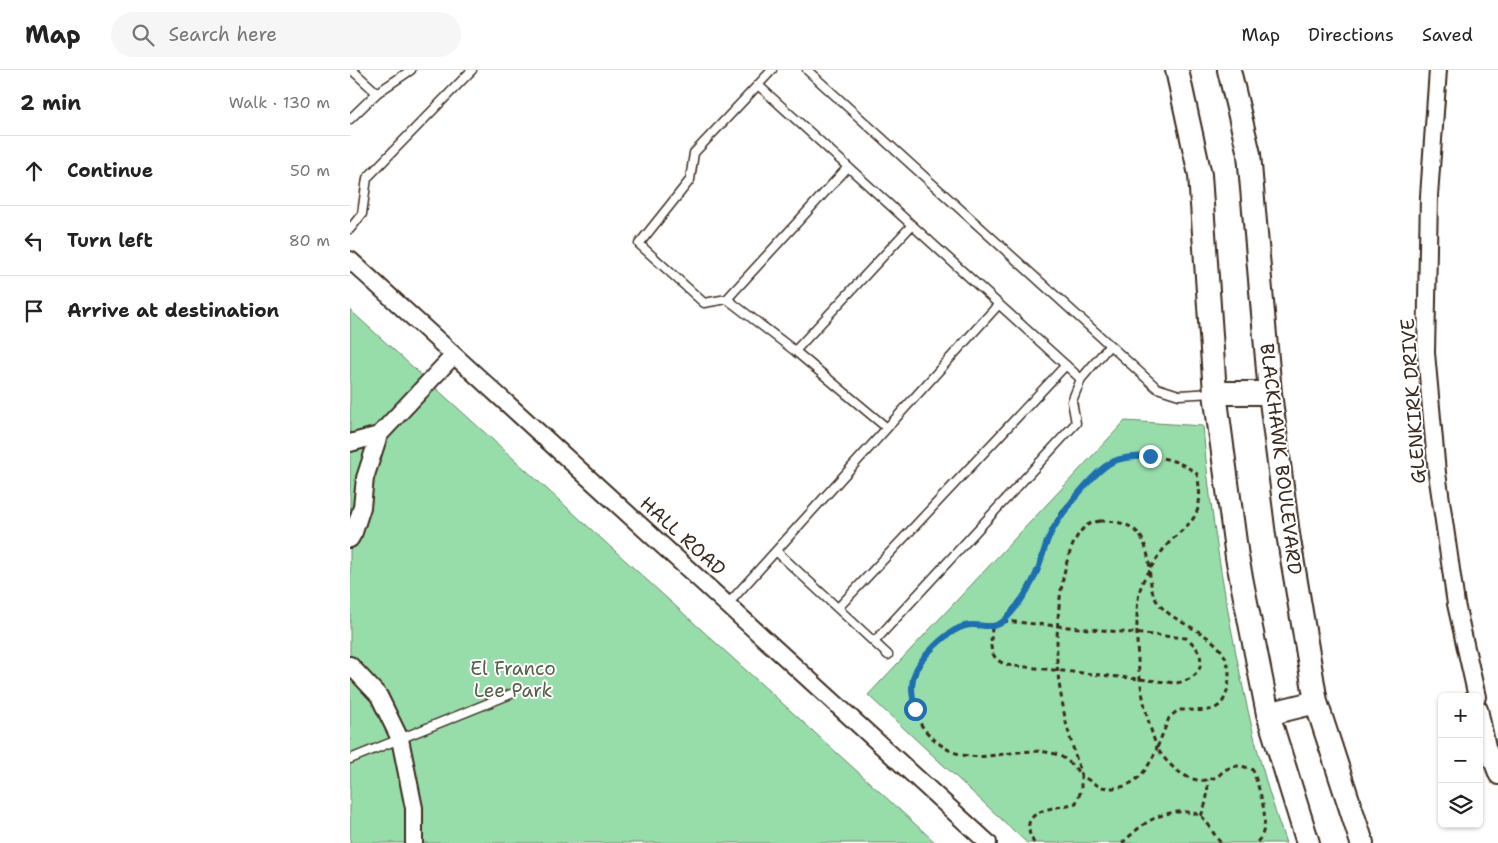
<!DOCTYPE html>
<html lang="en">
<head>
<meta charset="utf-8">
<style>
	:root { --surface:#fff; --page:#f6f6f6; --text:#222; --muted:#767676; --line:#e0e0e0 }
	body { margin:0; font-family:"Shantell Sans",sans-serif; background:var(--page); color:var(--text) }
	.controls { position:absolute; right:15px; bottom:15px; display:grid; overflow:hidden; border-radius:8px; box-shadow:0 1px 4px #0004 }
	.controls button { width:45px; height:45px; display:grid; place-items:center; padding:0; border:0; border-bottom:1px solid var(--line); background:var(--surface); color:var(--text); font:25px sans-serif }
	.stop { position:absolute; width:15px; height:15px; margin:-11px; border:4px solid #1f6fb2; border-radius:50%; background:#fff }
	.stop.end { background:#1f6fb2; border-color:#fff; box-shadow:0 1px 5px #0008 }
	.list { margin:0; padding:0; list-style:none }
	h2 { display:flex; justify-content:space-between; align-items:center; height:65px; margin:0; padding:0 20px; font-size:21px }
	h2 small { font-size:16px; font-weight:400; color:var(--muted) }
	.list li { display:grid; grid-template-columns:32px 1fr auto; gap:15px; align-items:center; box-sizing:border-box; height:70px; padding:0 20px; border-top:1px solid var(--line) }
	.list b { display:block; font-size:19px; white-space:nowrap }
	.list em { font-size:16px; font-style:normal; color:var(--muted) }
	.icon { flex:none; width:28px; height:28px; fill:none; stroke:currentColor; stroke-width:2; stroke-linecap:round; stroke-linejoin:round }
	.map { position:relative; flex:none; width:1148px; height:773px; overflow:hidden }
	header { display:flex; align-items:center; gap:30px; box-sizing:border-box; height:70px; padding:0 25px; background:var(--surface); border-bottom:1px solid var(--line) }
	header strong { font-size:24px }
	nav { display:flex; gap:28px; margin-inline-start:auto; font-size:18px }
	.search { width:350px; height:45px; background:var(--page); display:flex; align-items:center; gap:12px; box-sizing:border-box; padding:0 18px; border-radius:28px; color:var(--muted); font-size:19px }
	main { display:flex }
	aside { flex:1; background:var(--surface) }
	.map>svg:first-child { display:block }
</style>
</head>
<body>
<header>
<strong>Map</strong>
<div class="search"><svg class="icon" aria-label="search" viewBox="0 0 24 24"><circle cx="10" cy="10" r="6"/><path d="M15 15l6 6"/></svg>Search here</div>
<nav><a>Map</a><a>Directions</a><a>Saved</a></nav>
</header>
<main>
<aside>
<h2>2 min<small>Walk · 130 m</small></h2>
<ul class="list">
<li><svg class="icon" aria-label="ahead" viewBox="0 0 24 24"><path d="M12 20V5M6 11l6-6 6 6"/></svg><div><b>Continue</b></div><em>50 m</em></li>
<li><svg class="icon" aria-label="left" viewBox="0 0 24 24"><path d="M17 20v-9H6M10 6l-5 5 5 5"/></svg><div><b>Turn left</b></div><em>80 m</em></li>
<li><svg class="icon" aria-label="arrive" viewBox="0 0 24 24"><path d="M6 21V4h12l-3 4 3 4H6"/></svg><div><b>Arrive at destination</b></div></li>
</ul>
</aside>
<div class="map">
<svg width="1148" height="773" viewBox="0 0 1148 773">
	<rect width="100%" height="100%" fill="#fff"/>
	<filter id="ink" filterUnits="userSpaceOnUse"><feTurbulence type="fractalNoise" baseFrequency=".02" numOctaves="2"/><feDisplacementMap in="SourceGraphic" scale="10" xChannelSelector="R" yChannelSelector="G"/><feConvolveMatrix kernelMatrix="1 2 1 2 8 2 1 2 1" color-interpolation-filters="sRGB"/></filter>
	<g filter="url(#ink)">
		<path fill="#97ddaa" stroke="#698464" d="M0,240L586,773H0Z
			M775,351L853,356C858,422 868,487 880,552C894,627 910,702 936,773H677L518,625Z"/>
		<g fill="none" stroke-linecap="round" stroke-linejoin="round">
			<g stroke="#3b2a1e" stroke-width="11">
				<path id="service" d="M2,0L27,23
					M422,0L344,83L340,110L289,174L354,233L377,229L445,281L537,358
					M457,0L807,318L829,325L863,323
					M408,15L731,309
					M0,49L27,23L61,0
					M0,159L12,144L17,108L122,0
					M377,229L498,97
					M445,281L562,155
					M426,481L538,585
					M378,534L649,234
					M488,538L716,295
					M524,572L726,353L722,331L731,309L760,275
					M0,689L161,624"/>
			</g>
			<g stroke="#3b2a1e" stroke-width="20">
				<path id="minor" d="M1088,0L1079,126L1076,283L1087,403L1106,534L1127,627
					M0,190L638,773
					M0,373L29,365
					M0,469L4,462L12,437L15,408L29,365L104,285
					M0,595L29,626L50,669L64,738V773
					M1129,639L1137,677L1148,706"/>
			</g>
			<g stroke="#3b2a1e" stroke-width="26">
				<path id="secondary" d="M827,0L850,105L865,323L887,487L918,644L958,773
					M879,0L899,84L920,323L938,464L966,632L1012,773
					M865,323H920
					M918,644L966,632"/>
			</g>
			<path stroke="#3b2a1e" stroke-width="3" stroke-dasharray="5 4" stroke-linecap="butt" d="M750,451C787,451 796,465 800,500C797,505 793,509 792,514C787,526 787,539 787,552C786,596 792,636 807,678C797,702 782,723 752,717C745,715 737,709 731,705C725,682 716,659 713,636C709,616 706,595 707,575C707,545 712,475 736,456C740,453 745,452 750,451Z
				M642,557C641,576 637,587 657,595L826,613C855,609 859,584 836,568L654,551
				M851,746C856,734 859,723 857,710
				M684,773C664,738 705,739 726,733L731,721V705C724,697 716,687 705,684C664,672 623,704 586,671C580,666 573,659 569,651C552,618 568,586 596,567C602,563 609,557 616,556C633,553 644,563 657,546C669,532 682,517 688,499C695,482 699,463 709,447C718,433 747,401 761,392C767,389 776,388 783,387C807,385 828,389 847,404C858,458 831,451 808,487C806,491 801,496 800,500C799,504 801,511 801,515C807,563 889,553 878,617C872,648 852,639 828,640L819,648L807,678C819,697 843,720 868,706C871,704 873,700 877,699C886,694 894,696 903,700C909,720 924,757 906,773
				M772,773C781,765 792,754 803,749C816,742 840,738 852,747C859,753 864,766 871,773"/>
			<use href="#service" stroke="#fff" stroke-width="8"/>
			<use href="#minor" stroke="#fff" stroke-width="16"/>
			<use href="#secondary" stroke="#fff" stroke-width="22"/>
		</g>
	</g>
	<g fill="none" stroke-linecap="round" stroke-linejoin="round" filter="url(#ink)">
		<path stroke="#1f6fb2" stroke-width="6" d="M565,639C563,628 560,616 564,605C569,588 598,560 615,556C629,552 642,562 655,550C668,536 681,517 688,499C692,489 694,477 699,467C708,447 743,402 762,392C774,386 788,387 800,386"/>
	</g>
	<g text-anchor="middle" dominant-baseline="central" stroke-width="4" stroke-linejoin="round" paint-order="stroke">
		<g font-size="19" fill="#3b2a1e" stroke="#fff">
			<text transform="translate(1063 331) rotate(-94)">GLENKIRK DRIVE</text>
			<text transform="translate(931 389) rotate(83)">BLACKHAWK BOULEVARD</text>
			<text transform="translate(333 466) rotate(42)">HALL ROAD</text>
		</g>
		<g font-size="19" fill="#576048" stroke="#fff">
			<text x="163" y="598">El Franco<tspan x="163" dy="22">Lee Park</tspan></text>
		</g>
	</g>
</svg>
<div class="controls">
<button>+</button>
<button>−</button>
<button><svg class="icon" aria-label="layers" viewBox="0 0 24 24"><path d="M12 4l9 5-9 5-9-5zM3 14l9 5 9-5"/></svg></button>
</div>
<div class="stop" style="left:565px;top:639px"></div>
<div class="stop end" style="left:800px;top:386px"></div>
</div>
</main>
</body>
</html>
